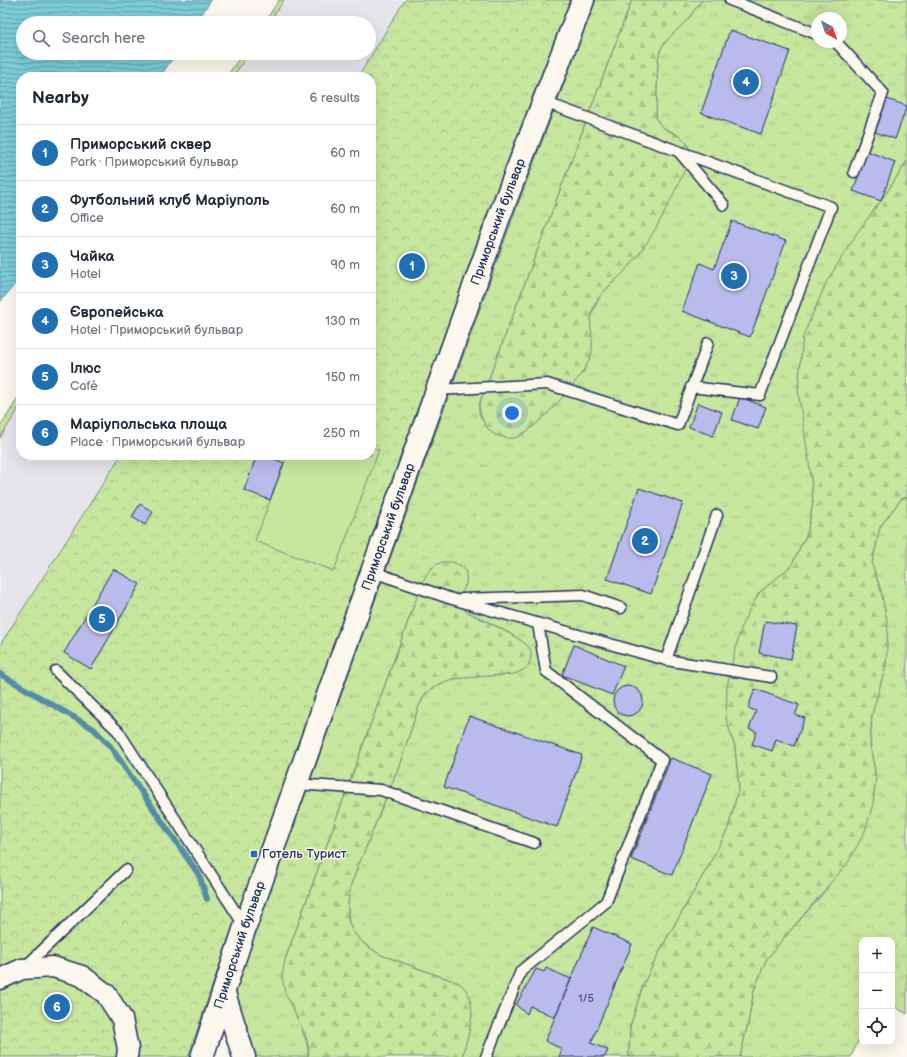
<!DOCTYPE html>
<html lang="en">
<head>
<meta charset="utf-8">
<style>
	:root { --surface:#fff; --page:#f2f2f3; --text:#1f2937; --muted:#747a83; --line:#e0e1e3; --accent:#1f6fb2 }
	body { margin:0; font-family:"Balsamiq Sans",sans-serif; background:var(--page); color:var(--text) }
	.controls { position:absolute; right:12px; bottom:12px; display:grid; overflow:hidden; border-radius:8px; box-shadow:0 4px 16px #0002 }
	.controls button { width:36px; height:36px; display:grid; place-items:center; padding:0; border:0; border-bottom:1px solid var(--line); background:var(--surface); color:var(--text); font:20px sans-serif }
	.compass { position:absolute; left:811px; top:12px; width:36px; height:36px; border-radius:50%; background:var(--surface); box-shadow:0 4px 16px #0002; rotate:140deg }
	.you { position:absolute; left:512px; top:413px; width:14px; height:14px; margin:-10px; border:3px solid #fff; border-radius:50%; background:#1a73e8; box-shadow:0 0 0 6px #1a73e833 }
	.badge { display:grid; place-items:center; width:26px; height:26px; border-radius:50%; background:var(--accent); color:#fff; font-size:13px; font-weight:700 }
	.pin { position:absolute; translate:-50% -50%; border:2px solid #fff; box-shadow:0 1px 4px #0006 }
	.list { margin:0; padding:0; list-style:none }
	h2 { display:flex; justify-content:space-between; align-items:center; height:52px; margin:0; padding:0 16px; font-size:17px }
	h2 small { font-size:13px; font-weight:400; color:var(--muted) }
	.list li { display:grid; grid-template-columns:26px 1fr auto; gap:12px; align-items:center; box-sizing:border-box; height:56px; padding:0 16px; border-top:1px solid var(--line) }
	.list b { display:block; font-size:15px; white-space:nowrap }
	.list p { margin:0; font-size:13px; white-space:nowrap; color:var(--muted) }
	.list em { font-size:13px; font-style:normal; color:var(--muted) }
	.icon { flex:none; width:22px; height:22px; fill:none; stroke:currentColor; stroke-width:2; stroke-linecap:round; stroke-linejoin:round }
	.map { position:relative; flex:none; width:907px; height:1057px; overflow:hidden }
	.search { position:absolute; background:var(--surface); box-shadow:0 4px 16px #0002; left:16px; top:16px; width:360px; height:44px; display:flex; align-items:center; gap:10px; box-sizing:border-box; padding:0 14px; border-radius:22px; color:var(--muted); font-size:15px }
	.panel { position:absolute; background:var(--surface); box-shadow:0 4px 16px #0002; left:16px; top:72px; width:360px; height:388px; border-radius:16px }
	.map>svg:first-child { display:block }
</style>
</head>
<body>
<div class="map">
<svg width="907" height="1057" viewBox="0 0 907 1057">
	<defs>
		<pattern id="grass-tufts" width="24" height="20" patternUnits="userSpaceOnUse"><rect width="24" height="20" fill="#c7e69e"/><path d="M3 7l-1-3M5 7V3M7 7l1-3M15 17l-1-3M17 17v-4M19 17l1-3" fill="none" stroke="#aac68a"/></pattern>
		<pattern id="forest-firs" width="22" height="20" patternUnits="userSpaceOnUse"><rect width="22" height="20" fill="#c7e69e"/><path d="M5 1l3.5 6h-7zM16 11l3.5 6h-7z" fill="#aac68a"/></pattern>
		<pattern id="park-crowns" width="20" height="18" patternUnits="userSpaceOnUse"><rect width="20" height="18" fill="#c7e69e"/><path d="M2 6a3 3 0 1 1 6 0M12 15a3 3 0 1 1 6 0" fill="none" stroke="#aac68a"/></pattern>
		<pattern id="water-rules" width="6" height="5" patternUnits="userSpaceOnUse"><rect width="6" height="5" fill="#7cccd8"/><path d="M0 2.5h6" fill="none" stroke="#65a6b2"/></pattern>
	</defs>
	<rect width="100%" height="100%" fill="#fbf7ec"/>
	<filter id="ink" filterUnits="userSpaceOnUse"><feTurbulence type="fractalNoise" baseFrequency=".025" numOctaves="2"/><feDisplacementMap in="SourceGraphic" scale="8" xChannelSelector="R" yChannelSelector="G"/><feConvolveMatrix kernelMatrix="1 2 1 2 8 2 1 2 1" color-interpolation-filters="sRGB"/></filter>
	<g filter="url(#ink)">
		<path fill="#e7e5ec" d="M284,0H405L358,77H233L249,53H369V23H269Z
			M21,405V455H121L0,645V438Z"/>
		<path fill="url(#grass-tufts)" stroke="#718a7e" fill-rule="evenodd" d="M596,0H632L479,405V413L483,421L583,373L590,357L592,345L590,329L591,315L601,294L623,273L676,134C667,129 660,128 656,118L658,59L661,48L668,39L688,19L700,2L702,0H907V161L887,192L811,476L813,503L807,534L791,566L759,593L726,719L735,747L739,787L728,829L709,865L662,947L643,985L630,1027L629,1057H462L471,1020L459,983L381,955L364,944L353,932L348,920V902L351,884L400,763L418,708L425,694L437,685L452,679L469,677L529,665C530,660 532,655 530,650C525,638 479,618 466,611C456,600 460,595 466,584L432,567L429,571L414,605L285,960C289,979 292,1000 298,1018C302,1032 309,1042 308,1057H253L233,995L512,220ZM817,18H841V42H817Z
			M907,497V1014L892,1005V940H862V1032L851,1057H740L748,1023L754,990L766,960L783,939L827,889L876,777L870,745L872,714L886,665L881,591L872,564L880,527L901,499Z"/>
		<path fill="url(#forest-firs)" stroke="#718a7e" d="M632,0H702L688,19L668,39L661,48L658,59L656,118C664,138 692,129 690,159C675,190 662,222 642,250C636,258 630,266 623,273C613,283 603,290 596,302C584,323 597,339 590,358C583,378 534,433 514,438C508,439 502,437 496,435C485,430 480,416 479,405Z
			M907,161V497L901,499L880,527L872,564L881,591L888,625L886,665L872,714L870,745L876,777L873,804L865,831L849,861L801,918L783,939L766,960L754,990L748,1023L740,1057H629L630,1027L643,985L662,947L709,865L728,829L739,787L735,747L726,719L727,687L734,654L743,622L759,593L791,566L807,534L813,503L811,476L798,390L803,336L827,281L857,233L887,192Z
			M442,562C452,561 459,563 465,570C466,574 467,579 466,583C462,596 455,599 466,611C478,618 524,638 530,649C532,652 531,657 530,661C528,669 522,671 514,674L452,679L437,685L425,694L418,708L400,763L351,884L348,902V920L353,932L364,944L381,955L459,983C462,986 466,989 467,992C478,1012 467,1037 462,1057H308L309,1049L305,1034L285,993L282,977L285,960L414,605C420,589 425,568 442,562Z"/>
		<path fill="url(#park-crowns)" stroke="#718a7e" d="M279,0H284L269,23H264Z
			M405,0H570L488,212L234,923L188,1057H0V645L121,455H371V77H358Z
			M243,53H249L233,77H226Z
			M21,393V405L0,438V427Z"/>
		<path fill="#c7e69e" stroke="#718a7e" d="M371,447L379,450L334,571L255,541L287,455H371Z"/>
		<path fill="url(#water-rules)" stroke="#558da7" d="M0,0H211L196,23H23V53H176L160,77H21V277L0,302Z"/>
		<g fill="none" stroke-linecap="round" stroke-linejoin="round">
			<path stroke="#558da7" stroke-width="6" d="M0,674L94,729L110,746L199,875L207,899"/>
		</g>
		<path fill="#b9bbec" stroke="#1b2f5e" d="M730,30L790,51L761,134L701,113Z
			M887,99L907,106L895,139L875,132Z
			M867,151L895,162L881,201L853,191Z
			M732,221L786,241L750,337L682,311L700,263L714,269Z
			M740,397L766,407L758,429L732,420Z
			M698,403L722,412L713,436L689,427Z
			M257,455H264L284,463L270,500L244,490Z
			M639,488L683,503L651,594L607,579Z
			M140,504L153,512L145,525L132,517Z
			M113,569L140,584L91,669L64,653Z
			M765,621L797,626L791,659L759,653Z
			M574,645L624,666L612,695L562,675Z
			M613 701a15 15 0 1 1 30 0a15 15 0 1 1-30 0Z
			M755,689L799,705L795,715L805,718L794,746L776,739L772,751L752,744L757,732L749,729L756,711L748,708Z
			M469,716L582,755L557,827L444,787Z
			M671,758L712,774L672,875L631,859Z
			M593,927L632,944L591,1043L608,1050L605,1057H559L562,1049L545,1041Z
			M546,968L571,979L555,1017L530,1006L527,1014L516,1005L536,969L544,972Z"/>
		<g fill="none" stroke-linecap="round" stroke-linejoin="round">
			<g stroke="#1b2f5e" stroke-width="13">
				<path id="service" d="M730,0L817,34
					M836,42L883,93L854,172
					M544,102L831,207L760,395L691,387
					M680,153L724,205
					M437,390L547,384L678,425L708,343
					M373,572L452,599L666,660L771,677
					M462,599L583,595L621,608
					M666,660L717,515
					M56,671L118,731L244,925
					M296,784L381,790L534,843
					M24,968L126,870
					M486,1057L521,971L606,902L662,760L546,671L538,624"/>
			</g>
			<g stroke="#1b2f5e" stroke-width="23">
				<path id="minor" d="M0,979L22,969L53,967L82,976L106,994L122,1019L128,1049L127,1057"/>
			</g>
			<g stroke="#1b2f5e" stroke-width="25">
				<g id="tertiary">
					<path d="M224,993L244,1057"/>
					<path id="s1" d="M202,1057L245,927L499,217L583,0"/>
				</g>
			</g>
			<use href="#service" stroke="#fbf7ec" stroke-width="10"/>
			<use href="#minor" stroke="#fbf7ec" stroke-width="20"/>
			<use href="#tertiary" stroke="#fbf7ec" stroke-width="22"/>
		</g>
	</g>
	<rect fill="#1f6fb2" stroke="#fbf7ec" stroke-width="1.5" x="250" y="850" width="8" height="8" rx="2"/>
	<g text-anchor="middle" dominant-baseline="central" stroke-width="3" stroke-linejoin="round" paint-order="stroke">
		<g font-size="11" fill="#425282">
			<text x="586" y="998">1/5</text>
		</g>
		<g font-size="13" fill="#1b2f5e" stroke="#fbf7ec">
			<text stroke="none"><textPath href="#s1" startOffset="886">Приморський бульвар</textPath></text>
			<text stroke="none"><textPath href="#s1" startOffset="562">Приморський бульвар</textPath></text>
			<text stroke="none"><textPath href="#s1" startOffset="118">Приморський бульвар</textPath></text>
		</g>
		<g font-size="13" fill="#1b2f5e" stroke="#fbf7ec" text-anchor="start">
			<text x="262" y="854">Готель Турист</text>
		</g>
	</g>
</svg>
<div class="controls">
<button>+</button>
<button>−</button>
<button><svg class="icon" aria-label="locate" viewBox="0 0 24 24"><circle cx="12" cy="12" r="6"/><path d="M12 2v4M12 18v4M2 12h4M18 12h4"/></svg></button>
</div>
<svg class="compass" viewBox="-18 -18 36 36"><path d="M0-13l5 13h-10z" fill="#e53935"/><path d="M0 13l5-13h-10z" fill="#747a83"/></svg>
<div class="you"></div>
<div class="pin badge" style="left:412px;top:266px">1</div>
<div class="pin badge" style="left:645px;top:541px">2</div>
<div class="pin badge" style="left:734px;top:276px">3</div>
<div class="pin badge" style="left:746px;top:82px">4</div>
<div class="pin badge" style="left:102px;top:619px">5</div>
<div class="pin badge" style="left:57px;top:1007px">6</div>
<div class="search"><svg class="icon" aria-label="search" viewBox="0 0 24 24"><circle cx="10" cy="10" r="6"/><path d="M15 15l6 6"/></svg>Search here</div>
<section class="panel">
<h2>Nearby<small>6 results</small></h2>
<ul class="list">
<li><span class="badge">1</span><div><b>Приморський сквер</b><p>Park · Приморський бульвар</p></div><em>60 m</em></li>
<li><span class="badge">2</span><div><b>Футбольний клуб Маріуполь</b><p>Office</p></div><em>60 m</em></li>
<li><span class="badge">3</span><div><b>Чайка</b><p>Hotel</p></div><em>90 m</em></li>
<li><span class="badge">4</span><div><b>Європейська</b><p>Hotel · Приморський бульвар</p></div><em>130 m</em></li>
<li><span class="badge">5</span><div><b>Ілюс</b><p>Café</p></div><em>150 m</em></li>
<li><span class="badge">6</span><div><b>Маріупольська площа</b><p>Place · Приморський бульвар</p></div><em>250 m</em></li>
</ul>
</section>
</div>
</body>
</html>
